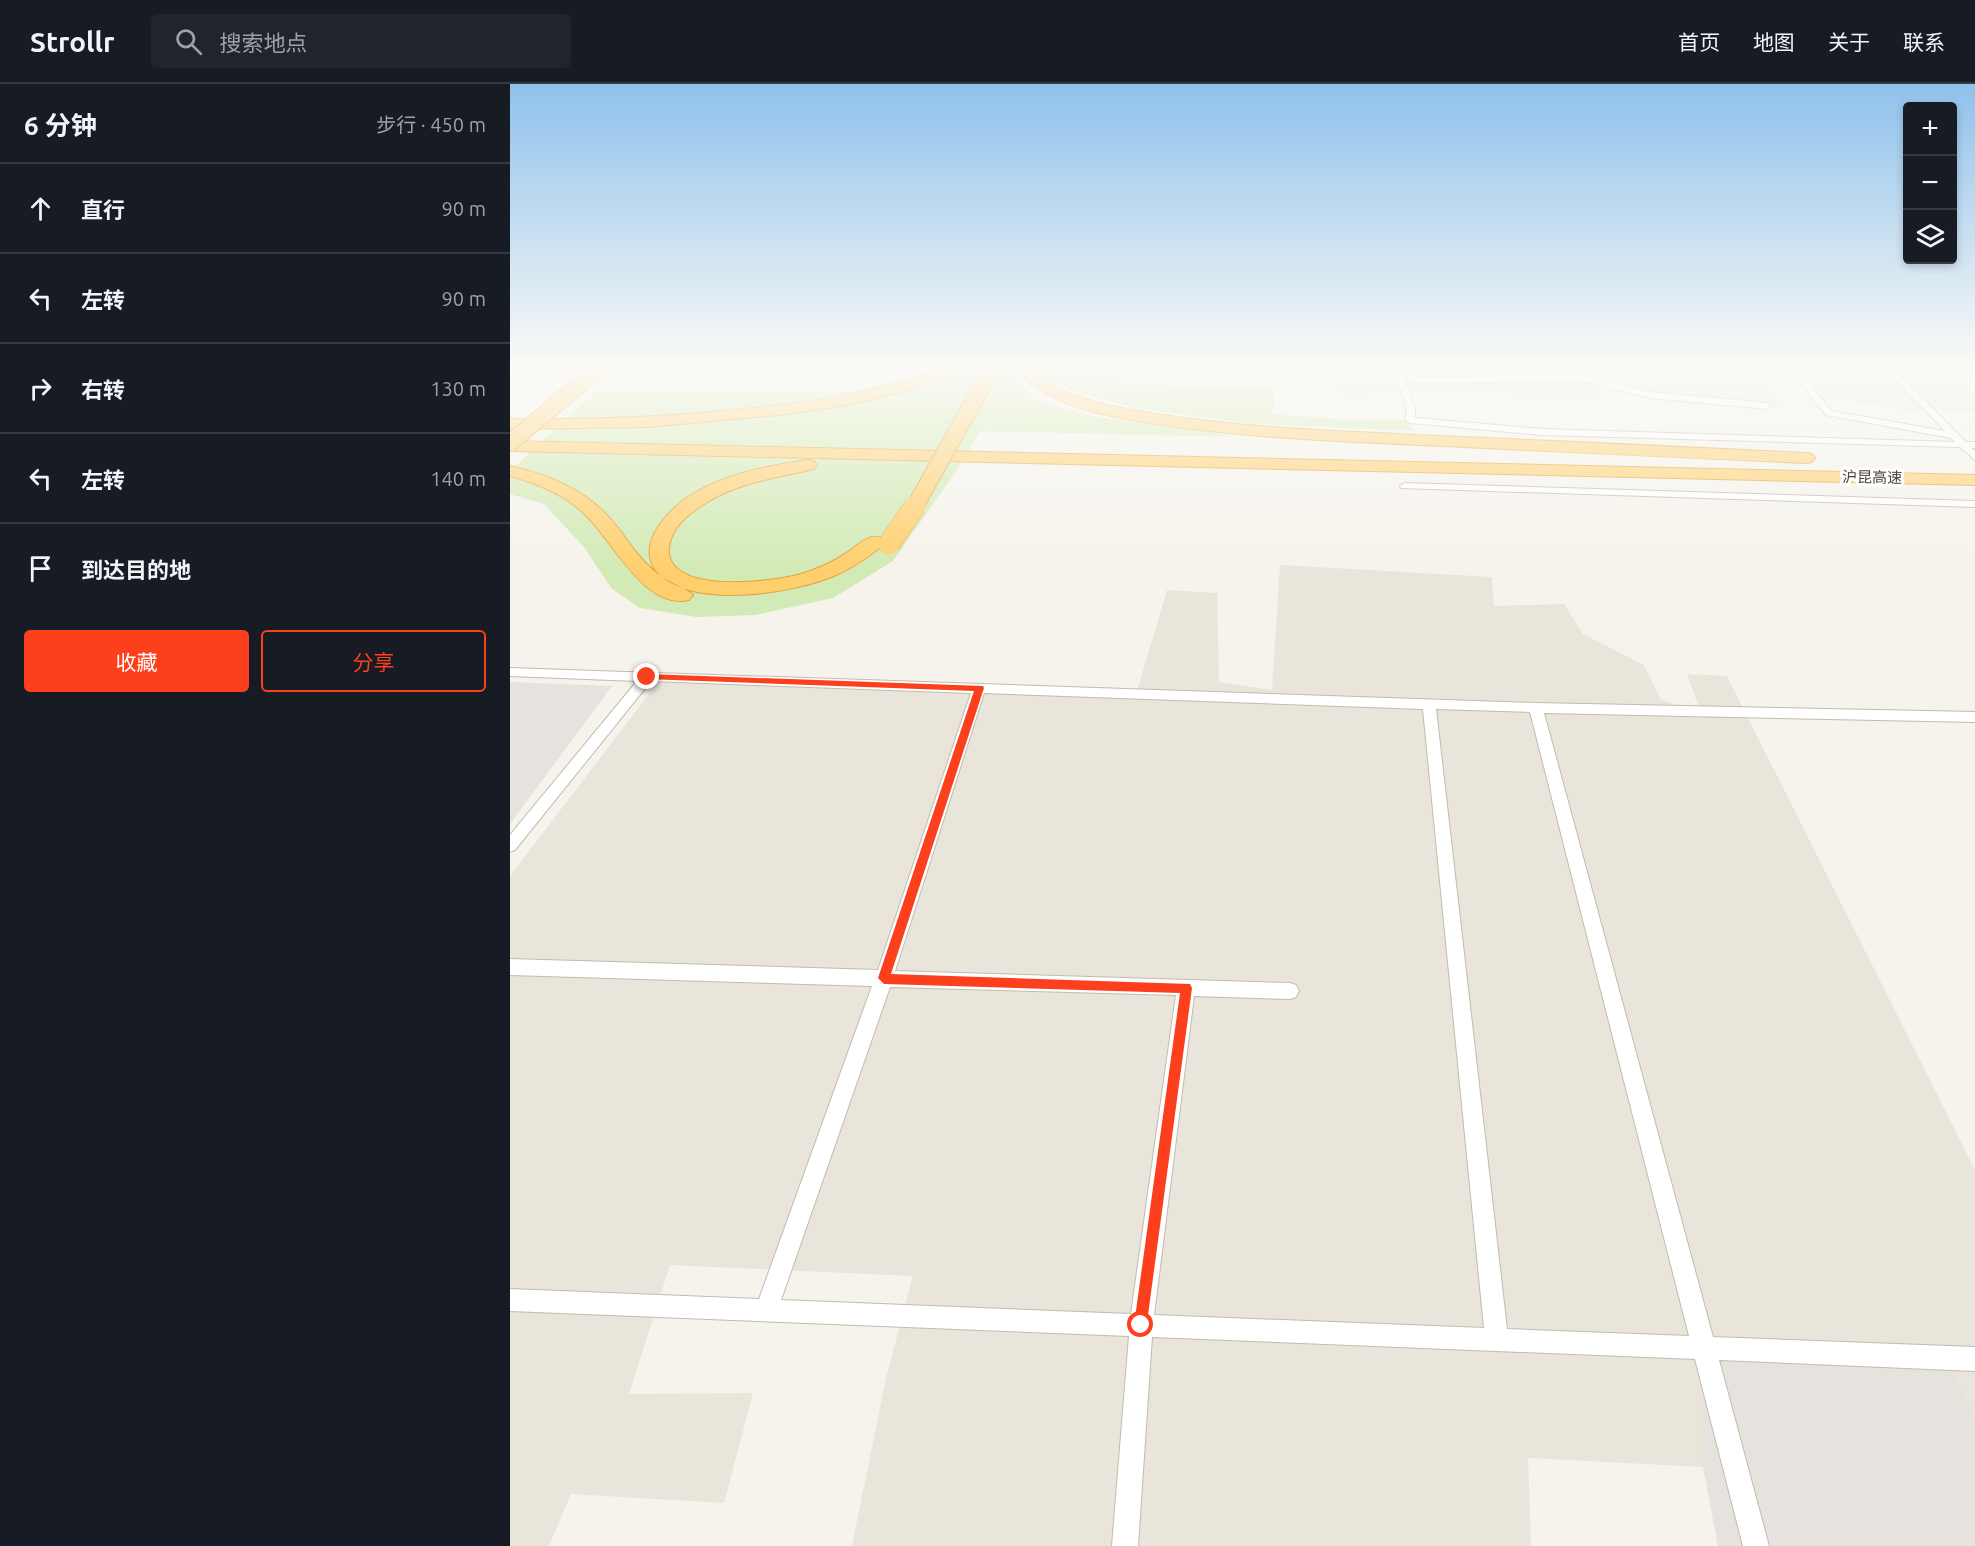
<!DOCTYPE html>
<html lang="zh">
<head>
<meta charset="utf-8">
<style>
	:root { --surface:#171b24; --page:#20242c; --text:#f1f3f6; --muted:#9ea1a6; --line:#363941; --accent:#fc3f1d }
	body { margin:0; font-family:Ubuntu,"Noto Sans SC",sans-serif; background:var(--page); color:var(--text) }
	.controls { position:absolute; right:18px; top:18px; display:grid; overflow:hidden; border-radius:6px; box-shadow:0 3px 9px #0003 }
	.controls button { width:54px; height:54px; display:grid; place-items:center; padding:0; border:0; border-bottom:2px solid var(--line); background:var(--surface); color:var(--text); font:30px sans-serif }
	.stop { position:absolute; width:18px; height:18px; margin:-14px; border:4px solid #fc3f1d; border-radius:50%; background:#fff }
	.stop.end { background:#fc3f1d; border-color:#fff; box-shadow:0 2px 6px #0008 }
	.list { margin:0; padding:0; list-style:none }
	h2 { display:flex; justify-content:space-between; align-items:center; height:78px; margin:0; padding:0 24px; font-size:26px }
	h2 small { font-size:20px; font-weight:400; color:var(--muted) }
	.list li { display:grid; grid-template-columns:39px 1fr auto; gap:18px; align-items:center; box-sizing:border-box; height:90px; padding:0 24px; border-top:2px solid var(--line) }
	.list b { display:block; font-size:22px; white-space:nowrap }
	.list em { font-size:20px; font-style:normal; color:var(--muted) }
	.actions { display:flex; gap:12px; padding:18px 24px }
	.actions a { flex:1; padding:14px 0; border:2px solid var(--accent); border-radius:6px; text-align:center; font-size:21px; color:var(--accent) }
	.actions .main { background:var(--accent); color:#fff }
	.icon { flex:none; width:33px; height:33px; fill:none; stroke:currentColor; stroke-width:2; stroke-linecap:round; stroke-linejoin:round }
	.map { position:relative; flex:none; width:1465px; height:1462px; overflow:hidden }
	header { display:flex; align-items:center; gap:36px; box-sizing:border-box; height:84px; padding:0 30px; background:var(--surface); border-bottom:2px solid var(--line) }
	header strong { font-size:28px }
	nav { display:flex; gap:33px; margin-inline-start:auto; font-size:21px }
	.search { width:420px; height:54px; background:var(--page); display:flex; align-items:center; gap:15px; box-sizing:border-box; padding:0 21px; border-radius:6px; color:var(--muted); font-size:22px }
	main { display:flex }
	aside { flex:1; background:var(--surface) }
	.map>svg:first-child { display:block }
</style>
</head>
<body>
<header>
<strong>Strollr</strong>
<div class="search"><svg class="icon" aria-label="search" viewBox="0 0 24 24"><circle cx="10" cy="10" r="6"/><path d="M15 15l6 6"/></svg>搜索地点</div>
<nav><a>首页</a><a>地图</a><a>关于</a><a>联系</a></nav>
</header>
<main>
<aside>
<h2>6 分钟<small>步行 · 450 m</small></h2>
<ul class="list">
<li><svg class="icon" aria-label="ahead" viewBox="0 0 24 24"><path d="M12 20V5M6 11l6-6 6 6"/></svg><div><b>直行</b></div><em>90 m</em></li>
<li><svg class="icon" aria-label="left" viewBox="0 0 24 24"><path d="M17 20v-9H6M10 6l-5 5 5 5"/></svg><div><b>左转</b></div><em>90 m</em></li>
<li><svg class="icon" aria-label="right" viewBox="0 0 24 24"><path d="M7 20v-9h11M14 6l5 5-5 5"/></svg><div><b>右转</b></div><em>130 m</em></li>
<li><svg class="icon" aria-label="left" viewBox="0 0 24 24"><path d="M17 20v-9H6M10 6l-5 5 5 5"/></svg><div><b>左转</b></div><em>140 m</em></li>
<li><svg class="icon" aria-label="arrive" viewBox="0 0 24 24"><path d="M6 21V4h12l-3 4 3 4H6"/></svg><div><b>到达目的地</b></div></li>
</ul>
<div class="actions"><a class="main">收藏</a><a>分享</a></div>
</aside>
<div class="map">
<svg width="1465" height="1462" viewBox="0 0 1465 1462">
	<rect width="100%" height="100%" fill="#f6f3ec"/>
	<path fill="#eae5da" d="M711,281H1133L1199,284L1209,294L1257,299L1279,325L1141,311L1086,298L1092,315L1003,317L998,307L942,311H858L836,318L827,304L785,285Z
		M1287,281H1444L1465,311V328L1402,327L1312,312Z
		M770,481L982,493L984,522L1054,520L1073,550L1134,581L1151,616L1190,627L1177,590L1217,592L1465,1086V1331L1432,1274L1193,1264V1383L1018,1374L1021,1462H342L376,1294L403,1192L160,1181L119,1310L243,1309L214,1419L61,1410L39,1462H0V792L152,593L626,610L657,506L707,509L709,598L762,606Z"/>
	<path fill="#e6e2dd" d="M0,598L102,602L0,740Z
		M1193,1264L1433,1274L1465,1331V1462H1208L1193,1383Z"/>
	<path fill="#d2eab5" d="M526,281H606L605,285H620L615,300L765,304L762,330L841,336H900L902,347L735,339L626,324L565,308L530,291Z
		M456,286H499L525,316L580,332L729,353L470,347L449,383L383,477L323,514L245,531L187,533L130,524L102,505L74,463L34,420L0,410V387L85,308H334Z"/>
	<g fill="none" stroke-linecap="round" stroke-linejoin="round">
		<g stroke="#c2bbae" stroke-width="2">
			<path id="street" d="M449,281H506L502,283H453Z
				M603,281H676L887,287L891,281H899L894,289L909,293L1073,291L1141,308L1257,319L1261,322L1257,325L1141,314L1073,297L909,299L895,294L905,325V334L1032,345L1445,358L1441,354L1316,331L1275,281H1283L1322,327L1435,347L1371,281H1379L1456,358H1465V364H1461L1465,367V376L1450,363L1032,351L900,339L895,336L897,325L886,292L607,283Z
				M895,399L1465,417V423L891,404L890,402Z
				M0,584L1026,619L1465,628V638L1034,629L1203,1253L1465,1263V1287L1209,1276L1259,1462H1233L1185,1275L642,1253L628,1462H602L619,1252L0,1227V1205L249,1215L362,902L0,891V875L368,886L461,609L141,597L5,766L0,768V751L127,597L0,592ZM474,609L913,625L974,1244L644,1231L684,912L780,915L786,913L789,907L786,901L780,899L385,887ZM926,625L1020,628L1179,1252L997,1245ZM380,903L666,911L621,1230L271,1216Z"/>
		</g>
		<g stroke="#e0a43c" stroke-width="2">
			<path id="highway" d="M434,281H452L431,294L391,308L343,320L278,330L139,343L0,345V335C87,336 174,333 261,322C320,315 380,307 434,281Z
				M506,281H520C535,306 589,320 617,325C720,344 824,347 929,352C1051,357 1174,363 1296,369L1302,370L1305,374L1302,378L1296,379C1175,374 1054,368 933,362C827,357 721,354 616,335C582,329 521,314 506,281Z
				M0,357L1465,391V401L0,367Z
				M298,376L304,377L307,381L304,385C267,394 229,398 196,419C180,429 162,442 159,463C154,512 263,498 291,490C307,485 322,479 336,469C343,465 351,457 359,454C363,452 367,453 372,454L375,458L372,462C358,473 343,484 326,491C286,509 186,525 150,491C138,480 137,465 144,450C171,398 245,383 298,376Z
				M0,382C39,391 77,406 103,438C116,453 126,471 141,484C151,495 178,505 183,511L179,516C133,527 100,450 70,426C51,409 25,399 0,392Z"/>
		</g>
		<use href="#street" fill="#fff" fill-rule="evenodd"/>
		<use href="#highway" fill="#ffcf6e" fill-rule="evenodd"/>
		<g stroke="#e0a43c" stroke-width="18" stroke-linecap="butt">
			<path id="highway-bridge-far1" d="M0,359L93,281
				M404,424L484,281"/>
		</g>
		<g stroke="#e0a43c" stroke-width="22" stroke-linecap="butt">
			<path id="highway-bridge" d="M379,460L405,422"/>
		</g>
		<use href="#highway-bridge-far1" stroke="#ffcf6e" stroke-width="16"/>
		<use href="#highway-bridge" stroke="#ffcf6e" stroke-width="21"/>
	</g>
	<linearGradient id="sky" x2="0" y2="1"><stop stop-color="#8fc1ec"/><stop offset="0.58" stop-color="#fbfaf6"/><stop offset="1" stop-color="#fbfaf6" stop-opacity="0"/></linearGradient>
	<rect width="1465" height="485" fill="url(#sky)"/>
	<path fill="#fc3f1d" d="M137,590L473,602L474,604L381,890L680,900L682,904L636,1246L631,1248L626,1246L624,1241L670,909L374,900L368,894L464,607L134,595V591Z"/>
	<g text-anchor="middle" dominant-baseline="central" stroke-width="6" stroke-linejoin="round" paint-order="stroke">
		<g font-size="15" fill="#4b4439" stroke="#fff">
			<text transform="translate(1362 393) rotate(1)">沪昆高速</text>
		</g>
	</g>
</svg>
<div class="controls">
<button>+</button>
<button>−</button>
<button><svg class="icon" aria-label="layers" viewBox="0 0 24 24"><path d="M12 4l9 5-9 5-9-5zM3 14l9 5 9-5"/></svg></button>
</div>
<div class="stop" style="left:631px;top:1241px"></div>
<div class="stop end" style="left:137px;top:593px"></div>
</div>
</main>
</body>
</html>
